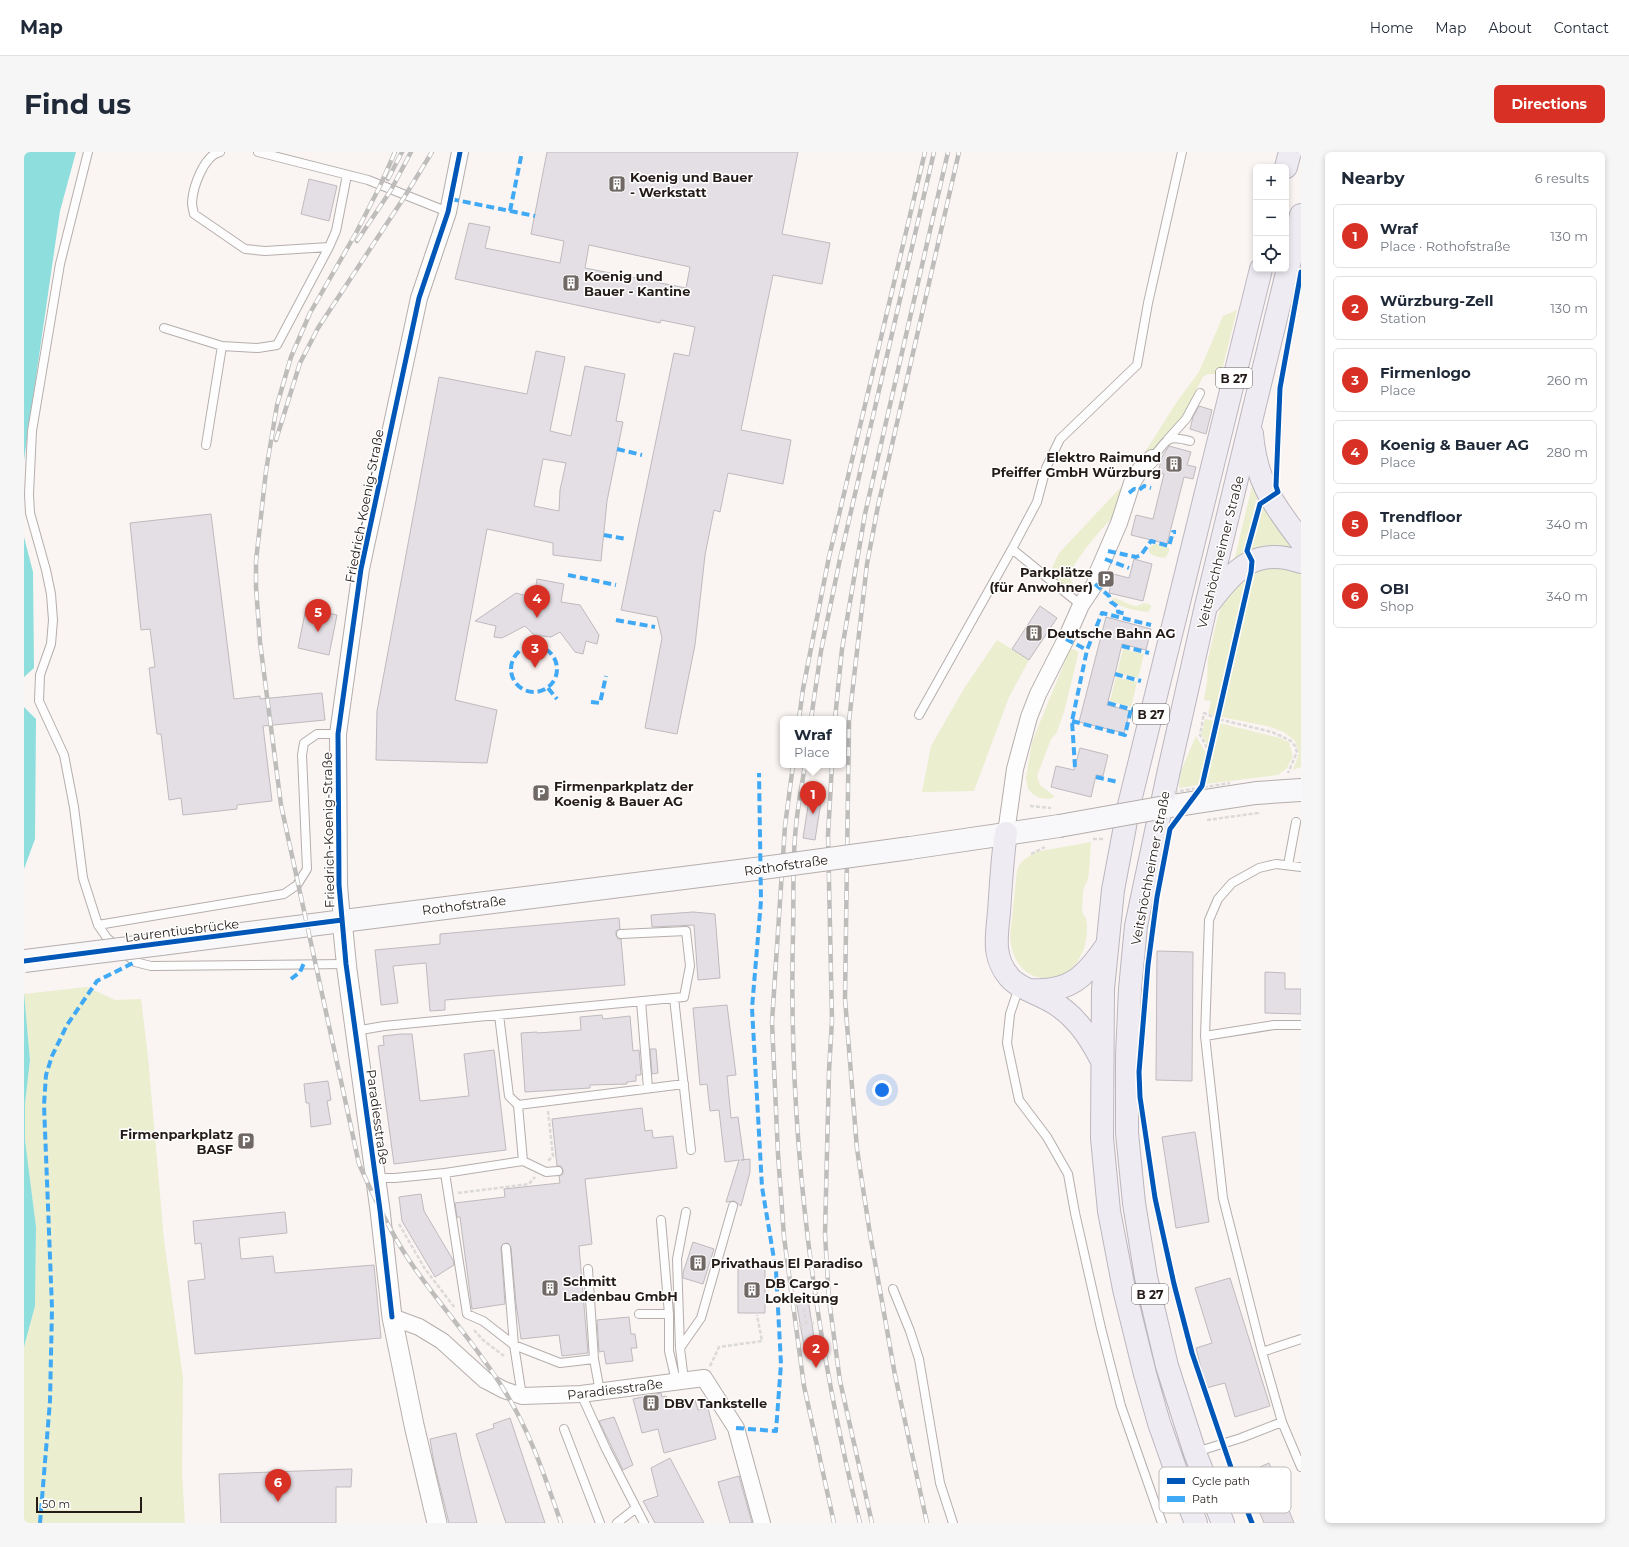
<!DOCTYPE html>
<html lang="en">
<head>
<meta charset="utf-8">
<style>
	:root { --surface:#fff; --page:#f6f6f7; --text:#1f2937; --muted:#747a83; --line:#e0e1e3; --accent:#d93025 }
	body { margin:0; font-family:Montserrat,sans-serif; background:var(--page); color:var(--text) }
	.controls { position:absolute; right:12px; top:12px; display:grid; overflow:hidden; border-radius:6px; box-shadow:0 2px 6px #0003 }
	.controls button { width:36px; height:36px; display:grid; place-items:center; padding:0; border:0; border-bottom:1px solid var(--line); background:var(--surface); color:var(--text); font:20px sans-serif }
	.scale { position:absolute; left:12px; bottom:10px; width:106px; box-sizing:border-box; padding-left:4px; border:2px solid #251c19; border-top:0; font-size:11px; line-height:14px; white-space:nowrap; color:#251c19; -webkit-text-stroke:3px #fff; paint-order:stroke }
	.you { position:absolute; left:858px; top:938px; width:14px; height:14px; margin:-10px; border:3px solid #fff; border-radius:50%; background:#1a73e8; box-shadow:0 0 0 6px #1a73e833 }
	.badge { display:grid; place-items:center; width:26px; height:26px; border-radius:50%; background:var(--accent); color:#fff; font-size:13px; font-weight:700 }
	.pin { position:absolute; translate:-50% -33px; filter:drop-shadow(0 1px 2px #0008) }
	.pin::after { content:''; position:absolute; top:21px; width:14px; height:12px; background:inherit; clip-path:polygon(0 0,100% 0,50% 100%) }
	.popup { position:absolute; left:756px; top:564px; width:66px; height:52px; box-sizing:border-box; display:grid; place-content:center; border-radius:6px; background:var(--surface); filter:drop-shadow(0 1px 3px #0005); font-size:13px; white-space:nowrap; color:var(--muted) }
	.popup b { font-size:15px; color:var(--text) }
	.popup::after { content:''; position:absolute; left:50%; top:100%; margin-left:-8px; border:8px solid transparent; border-top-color:var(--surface) }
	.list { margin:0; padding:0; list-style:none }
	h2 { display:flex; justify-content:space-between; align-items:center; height:52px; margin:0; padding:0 16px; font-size:17px }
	h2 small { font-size:13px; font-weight:400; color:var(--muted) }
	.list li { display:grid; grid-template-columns:26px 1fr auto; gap:12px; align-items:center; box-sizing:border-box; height:64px; margin:0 8px 8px; padding:0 8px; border:1px solid var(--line); border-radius:6px }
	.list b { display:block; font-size:15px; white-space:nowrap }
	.list p { margin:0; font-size:13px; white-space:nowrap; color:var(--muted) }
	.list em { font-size:13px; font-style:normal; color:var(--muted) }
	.icon { flex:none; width:22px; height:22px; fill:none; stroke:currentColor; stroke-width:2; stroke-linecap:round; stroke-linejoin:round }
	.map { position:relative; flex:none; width:1277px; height:1371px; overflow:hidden; border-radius:6px }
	header { display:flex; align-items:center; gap:24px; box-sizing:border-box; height:56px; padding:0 20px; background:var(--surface); border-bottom:1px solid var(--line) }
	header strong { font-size:19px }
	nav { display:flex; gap:22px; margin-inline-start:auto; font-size:14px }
	.intro { display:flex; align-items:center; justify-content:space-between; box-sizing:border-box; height:96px; padding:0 24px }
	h1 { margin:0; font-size:28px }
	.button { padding:10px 18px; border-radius:6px; background:var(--accent); color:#fff; font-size:14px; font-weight:700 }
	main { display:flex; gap:24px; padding:0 24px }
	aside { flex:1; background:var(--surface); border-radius:6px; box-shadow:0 2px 6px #0003 }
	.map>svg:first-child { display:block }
</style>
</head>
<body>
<header>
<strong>Map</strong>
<nav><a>Home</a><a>Map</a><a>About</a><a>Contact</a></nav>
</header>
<div class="intro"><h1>Find us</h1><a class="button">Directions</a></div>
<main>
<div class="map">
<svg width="1277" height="1371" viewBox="0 0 1277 1371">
	<rect width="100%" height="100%" fill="#faf4f2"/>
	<path fill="#ebeecf" d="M1213,158L1198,218L1195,222H1184L1179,225L1166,250L1154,271L1093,361C1083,370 1046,412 1046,424C1046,428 1049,432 1051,435L1049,437C1039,434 1032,427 1027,418L1035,401L1099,333L1130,286L1152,251L1175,220L1199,164Z
		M1229,333L1236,346L1232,348L1219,407L1210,409L1228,334Z
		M1239,355L1241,356L1277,400L1226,399Z
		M1131,391L1145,396V400L1141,406L1130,404L1125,400V396Z
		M1260,413L1277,420V615L1269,618L1275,601L1271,589L1260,580L1243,574L1197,565L1231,416Z
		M1224,420L1191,563L1184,562L1187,549L1180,548L1183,530L1184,507L1194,464L1201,444Z
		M1089,446C1097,447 1103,453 1112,454C1116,454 1117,451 1121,451L1127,453V456L1124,460C1114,459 1097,456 1088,449Z
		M973,488L1005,508L985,545L950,639L898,640L907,594L941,535Z
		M1046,497L1052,498L1054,500V503L1040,560L1032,582L1027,587L1013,624L1016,633L1030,644L1029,646L1024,647L1016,646L1009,642L1004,637L1002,626L1008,590Z
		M1099,497L1120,502L1114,526L1093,521Z
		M1092,525L1113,530L1107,555L1086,549Z
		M1181,567L1190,569L1184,594L1177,582Z
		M1195,571L1256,586L1265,590L1269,604L1263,616L1254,623L1181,632Z
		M1172,584L1183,603L1175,633L1155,636L1156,621Z
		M1067,690C1066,702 1066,715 1064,727C1063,732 1059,735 1059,741C1059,747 1057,756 1059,762C1061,766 1061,762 1062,767C1066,787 1058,813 1039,822C1029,827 1021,828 1010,824C993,817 988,802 986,785L993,718L997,710L1011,700Z
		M63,835L91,848L117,847L124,905L140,1088L159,1226L158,1322L161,1371H0V1195L11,1154L12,1075L1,988V952L6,908L0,842Z"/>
	<path fill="#8ddedd" d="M0,0H52L36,59L0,308Z
		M0,385L9,420L10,516L0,525Z
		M0,555L12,567L11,687L0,717Z
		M0,841L6,908L1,952V988L12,1075L11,1154L0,1195Z"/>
	<path fill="#e4dfe5" stroke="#bebabd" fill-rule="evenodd" d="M523,0H774L758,82L806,91L798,132L749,123L717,278L767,288L759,332L704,321L696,360L690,358L681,403L671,493L653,582L621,576L638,486L633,465L597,458L650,201L665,204L671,175L637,168L636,171L431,127L445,71L466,75L461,96L536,111L540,89L507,82ZM565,93L666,115L662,136L561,116Z
		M285,27L313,34L305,69L277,62Z
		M512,199L541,205L526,279L547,284L561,214L601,222L592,269L599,270L583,349L577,409L529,403V391L463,377L431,548L473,558L463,611L352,608L353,559L415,225L503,242ZM519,307L542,311L536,338L535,359L510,354Z
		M1175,254L1188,258L1182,282L1166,277L1169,265Z
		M1145,294L1167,300L1163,313L1172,315L1169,327L1160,325L1143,392L1107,383L1112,363L1129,367L1140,322L1134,320L1138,305Z
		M187,362L210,547L236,544V547L298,541L301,568L239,574L248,649L213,653V657L159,663L157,646L145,648L137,582H133L125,516L131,515L126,477L117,478L106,371Z
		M1110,407L1128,412L1119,449L1085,441L1089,422L1105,426Z
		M513,427L540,432L537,450L556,453L575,483L573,492L562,489L559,502L551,500L536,480L527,485L518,484L510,483L501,474L478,486L470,485L472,474L451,469L492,441L510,446Z
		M1016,454L1033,466L1005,508L988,497Z
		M282,456L313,463L305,503L274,496Z
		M1082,465L1127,477L1122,498L1098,492L1091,522L1083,553L1106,559L1100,581L1055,570Z
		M1056,596L1084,603L1079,624L1072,623L1067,645L1027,635L1032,614L1050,618Z
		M787,635L799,637L791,688L779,686Z
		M669,760L691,762L696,826L674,828L670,773L628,775L627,763Z
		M595,766L596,777L592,779V783L594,787H597L601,833L421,848V858L406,859L402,811L369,814L374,851L357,853L351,798L416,792V782Z
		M1133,799L1169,800L1168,929L1132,928Z
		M1241,820L1261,821V837H1277V862L1241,861Z
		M703,853L712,923L703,924L707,966L714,965L720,1008H717L726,1007V1020L717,1054L710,1049L702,1050L715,1008L701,1010L695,958L686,959L683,932L676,933L669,856Z
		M578,863L579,867L606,864L609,899L615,898L617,923H612V929L603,930V932L566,933V936L501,940L497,881L513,880V881L557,878L556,865Z
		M377,882H388L396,949L445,944L440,902L470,898L482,998L370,1012L354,894L360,893L359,884Z
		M626,897H632L634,921L628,922Z
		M304,929L307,948L303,949L307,972L287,975L285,951H282L280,932Z
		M618,956L621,979L628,978L629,986L649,984L653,1016L561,1027L568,1092L555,1094L564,1201L538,1204L535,1183L497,1187L492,1151L487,1096L484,1091L479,1092L477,1096L481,1152L448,1157L436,1065H433L431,1051L481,1045L480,1037L536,1031L535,1024L539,1022V1018L537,1014H533L528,967Z
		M1171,980L1185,1070L1152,1076L1138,985Z
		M397,1042L400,1059L429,1108L430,1113L411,1125L378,1069L375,1045Z
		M261,1060L263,1081L215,1086L217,1107L249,1104L251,1121L350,1113L357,1186L171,1202L164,1129L181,1127L177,1091L171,1092L169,1069Z
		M669,1090L690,1097L679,1132L659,1126V1121Z
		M714,1115H741V1161H714Z
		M1206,1126L1246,1254L1211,1265L1201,1231L1182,1236L1172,1196L1188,1191L1171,1136Z
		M784,1147L792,1198L781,1200L772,1148Z
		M605,1165L607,1182H611L613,1196H607L609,1209L582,1212L580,1199L575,1200L573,1168Z
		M637,1241L638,1245L642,1244L645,1254L671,1248L674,1258L684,1256L692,1287L640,1301L634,1277L618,1281L609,1247Z
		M590,1265L609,1313L599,1318L575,1269Z
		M486,1266L521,1371H482L452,1282L470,1276L469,1272Z
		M432,1281L437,1305L453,1371H425L410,1311L406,1287Z
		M646,1306L680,1371H631L619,1349L634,1344L627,1316Z
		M1245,1311L1254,1331L1255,1330L1260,1342L1259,1343L1270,1371H1240L1220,1322Z
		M328,1317L327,1335H312V1371H197L195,1322Z
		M715,1324L728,1371H706L694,1330Z"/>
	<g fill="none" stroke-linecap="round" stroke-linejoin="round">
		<g stroke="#b5aeac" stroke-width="10">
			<path id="service" d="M64,0L36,112L8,279L5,342L6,361L22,418L27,442L29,468L27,492L16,523L15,549L40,603L50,655L59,726L74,773L83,786L111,810L127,814L322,812
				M196,0C180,3 169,35 168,50C168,54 169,58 170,62L221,97L241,99L305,95L312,79L323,23
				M234,0L344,28L424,60
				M140,176L198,194L234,196L253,193L305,95
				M1144,287L1162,267L1176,241
				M182,293L198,194
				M1128,306C1144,289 1140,282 1166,289
				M1057,453L988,397L1013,350L1022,316L1036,287L1113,213L1124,151L1158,0
				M895,563L988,397
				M1264,713L1272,670
				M1277,715L1252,712L1235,716L1208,731L1194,747L1185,768L1181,884L1199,1046L1238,1200L1258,1270L1277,1315
				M74,773L260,742L273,733L283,717L278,603L280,591L293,582H314
				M995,835L986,862L983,891L995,948L1023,985L1044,1022L1051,1061L1077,1176L1097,1254L1138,1371
				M650,846L667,998
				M617,849L624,936
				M475,863L485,944L494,953L499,1009
				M331,879L360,874L660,845L666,814L662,779L597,782
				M1181,884L1250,873H1277
				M494,953L660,932
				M421,1021L443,1162L459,1169L490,1193L536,1211L570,1207L564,1117
				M351,1026H371L421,1021L499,1009L522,1020L534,1019
				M637,1068L645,1162V1199L652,1229
				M482,1096L490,1193L498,1244
				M869,1137L886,1179L895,1207L916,1331L929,1371
				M615,1162H645
				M656,1196L677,1166L709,1054
				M1238,1200L1277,1187
				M570,1207L576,1240
				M660,1228L656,1196L653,1107L662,1060
				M557,1242L582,1297L620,1371
				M540,1277L576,1371
				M1172,1300L1217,1286L1258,1270
				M593,1371L612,1356"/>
		</g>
		<g stroke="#b5aeac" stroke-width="18">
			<path id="minor" d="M982,681L991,617L1005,565L1014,542L1042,487L1057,453L1071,432L1073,422L1095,371L1108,331L1116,318L1128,306
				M318,768L315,733L314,582L337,417L395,146L424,60L436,0
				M368,1165L395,1175L418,1189L461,1228L480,1238L498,1244L557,1242L680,1226L712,1276L738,1371"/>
		</g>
		<g stroke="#b5aeac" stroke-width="21">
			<path id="tertiary" d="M318,768L323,818L356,1058L368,1165L390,1273L413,1371"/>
		</g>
		<g stroke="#b5aeac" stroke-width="24">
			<path id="secondary" d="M1141,655L1232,641L1277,638
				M886,696L1035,674
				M137,792L731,717"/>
		</g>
		<g stroke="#bcb6bf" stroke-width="24">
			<path id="trunk" d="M1262,15L1266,0
				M1228,282C1232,330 1249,352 1277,389
				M1186,450C1211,417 1232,394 1277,410
				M982,681C978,707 977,733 975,760C974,771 972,784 973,796C974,808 980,820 988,828C998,837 1012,841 1023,847C1049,860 1064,882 1077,907
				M1006,838C1046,841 1062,824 1083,793
				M1172,1371L1153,1322L1135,1271L1121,1222L1100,1137L1085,1059L1078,986L1079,837L1089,738L1105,653L1237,117
				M1199,1371L1171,1301L1143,1214L1122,1125L1110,1051L1103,981V904L1106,837L1112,774L1145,618L1182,454L1277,63"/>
		</g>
		<path stroke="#dbdad9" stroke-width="2.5" stroke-dasharray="4 2" stroke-linecap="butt" d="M1186,601L1176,583L1180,561L1194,567L1248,580L1259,585L1267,589L1271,594L1273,600L1264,621
			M1006,654L1027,656
			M1183,668L1234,661V659
			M1069,687H1080
			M1007,702L1021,695
			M524,959L529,1004L524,1009
			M434,1041L505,1032L511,1025
			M375,1072L401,1117L431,1156
			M780,1156L782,1171
			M775,1174L782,1171H790
			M450,1178L459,1188L480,1204
			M686,1214L695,1195L738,1189L733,1163"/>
		<use href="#service" stroke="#fefdfd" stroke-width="8"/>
		<use href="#minor" stroke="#fefdfd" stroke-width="16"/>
		<use href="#tertiary" stroke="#fefdfd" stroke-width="19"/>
		<use href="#secondary" stroke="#f8f7f9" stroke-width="22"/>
		<use href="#trunk" stroke="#eeecf2" stroke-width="22"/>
		<g stroke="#bebdbc" stroke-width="4.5">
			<path id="rail" d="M371,0L356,34L332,81L286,161L267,205L253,253L242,319L232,409V435L236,490L257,653L335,1012C350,1045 365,1078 385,1108C415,1153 452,1192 480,1238C506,1279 521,1325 537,1371
				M364,27L378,0
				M333,89L367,38L387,0
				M252,288L276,211L294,176L381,44L408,0
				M775,567L779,537L805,405L901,0
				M787,567L797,499L816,407L910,0
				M811,567L818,497L841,362L924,0
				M769,613L761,674L748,870L754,1002L760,1085L780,1234L810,1371
				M781,613C778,633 774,653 772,674C768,709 770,746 769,781C764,979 789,1179 836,1371
				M808,613L804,683L808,868L805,919L801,1082L805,1148L816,1229L848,1371
				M903,1371L871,1223L846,1082L833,997L821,847L825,569L843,412L854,354L935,0"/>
		</g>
		<use href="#rail" stroke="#fff" stroke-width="3" stroke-dasharray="9" stroke-linecap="butt"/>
		<g stroke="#b5aeac" stroke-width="24" stroke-linecap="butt">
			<path id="secondary-bridge" d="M1035,674L1141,655
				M731,717L886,696
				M0,809L137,792"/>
		</g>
		<path stroke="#dbdad9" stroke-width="2.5" stroke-dasharray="4 2" stroke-linecap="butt" d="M1150,640L1206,631"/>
		<use href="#secondary-bridge" stroke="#f8f7f9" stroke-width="22"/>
		<path stroke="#3fa9f5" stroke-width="4" stroke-dasharray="8 4" stroke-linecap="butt" d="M427,47L511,64
			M486,59L498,0
			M593,297L618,303
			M1105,341L1110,337L1115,338L1120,334L1127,336
			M580,383L602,387
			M1084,399L1112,405L1117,403L1127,389L1145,394L1149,380H1152
			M1081,407L1105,416
			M544,423L592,433
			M1071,432L1085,444L1087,450L1094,455V460L1103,462
			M592,468L631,475
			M1042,487L1063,498
			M487 517a23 23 0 1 1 46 0a23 23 0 1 1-46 0Z
			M517,494L518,484
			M1098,494L1125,501
			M1091,522L1117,529
			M524,536L533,547
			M567,550L576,551L582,524
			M1084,551L1110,558
			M1048,569L1101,583L1107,557
			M1051,615L1048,569L1063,498L1078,461L1127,473
			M1072,625L1094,630
			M267,827L276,820L280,811
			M712,1276L752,1279L757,1212L752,1119L738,1035L728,856L737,749L735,621
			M16,1371L26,1249L28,1156L20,953L22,923L28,904L43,873L73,829L111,810"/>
		<g stroke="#fff" stroke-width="8">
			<path id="cycleway" d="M0,809L318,768
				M368,1165L356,1058L322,812L315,733L314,582L337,417L395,146L424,60L436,0
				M1228,1371L1213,1333L1168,1201L1150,1132L1131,1046L1116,945L1115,920L1124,813L1133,745L1146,677L1178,634L1227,420L1228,409L1223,399L1236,352L1254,340L1252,334L1256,236L1277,120"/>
		</g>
		<use href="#cycleway" stroke="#0057b8" stroke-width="5"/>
	</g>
	<defs>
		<g id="building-square" transform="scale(0.9)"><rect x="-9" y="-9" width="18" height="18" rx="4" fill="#706865" stroke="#fff"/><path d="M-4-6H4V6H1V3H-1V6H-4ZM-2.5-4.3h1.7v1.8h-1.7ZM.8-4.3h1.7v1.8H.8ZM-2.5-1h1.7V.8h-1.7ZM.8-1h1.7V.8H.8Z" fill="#fff"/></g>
		<g id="parking-square" transform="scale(0.9)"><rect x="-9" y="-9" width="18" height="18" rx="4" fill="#706865" stroke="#fff"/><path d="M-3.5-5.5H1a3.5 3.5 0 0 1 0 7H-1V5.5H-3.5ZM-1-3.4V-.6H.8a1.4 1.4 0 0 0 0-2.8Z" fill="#fff"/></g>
	</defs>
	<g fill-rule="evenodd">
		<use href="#building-square" x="593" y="32"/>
		<use href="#building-square" x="547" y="131"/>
		<use href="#building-square" x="1150" y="312"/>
		<use href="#parking-square" x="1082" y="427"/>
		<use href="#building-square" x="1010" y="481"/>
		<use href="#parking-square" x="517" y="641"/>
		<use href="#parking-square" x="222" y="989"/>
		<use href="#building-square" x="674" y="1111"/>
		<use href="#building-square" x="526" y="1136"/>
		<use href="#building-square" x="728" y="1138"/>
		<use href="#building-square" x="627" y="1251"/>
	</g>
	<g text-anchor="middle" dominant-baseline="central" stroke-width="3" stroke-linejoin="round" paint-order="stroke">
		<g fill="#fff" stroke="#66605e" stroke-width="1">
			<rect x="1192" y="216" width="36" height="20" rx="3"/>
			<rect x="1109" y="552" width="36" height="20" rx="3"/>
			<rect x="1108" y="1132" width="36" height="20" rx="3"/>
		</g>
		<g font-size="12" font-weight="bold" fill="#251c19">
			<text x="1210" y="226">B 27</text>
			<text x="1127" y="562">B 27</text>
			<text x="1126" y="1142">B 27</text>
		</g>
		<g font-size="13" font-weight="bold" fill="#251c19" stroke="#fff" text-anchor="start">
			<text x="606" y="25">Koenig und Bauer<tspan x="606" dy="15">- Werkstatt</tspan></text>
			<text x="560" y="124">Koenig und<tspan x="560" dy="15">Bauer - Kantine</tspan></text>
			<text x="1137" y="305" text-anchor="end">Elektro Raimund<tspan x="1137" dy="15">Pfeiffer GmbH Würzburg</tspan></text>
			<text x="1069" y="420" text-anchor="end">Parkplätze<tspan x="1069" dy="15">(für Anwohner)</tspan></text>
			<text x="1023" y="481">Deutsche Bahn AG</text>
			<text x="530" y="634">Firmenparkplatz der<tspan x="530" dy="15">Koenig &amp; Bauer AG</tspan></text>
			<text x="209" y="982" text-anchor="end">Firmenparkplatz<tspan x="209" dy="15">BASF</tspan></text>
			<text x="687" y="1111">Privathaus El Paradiso</text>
			<text x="539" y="1129">Schmitt<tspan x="539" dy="15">Ladenbau GmbH</tspan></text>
			<text x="741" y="1131">DB Cargo -<tspan x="741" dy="15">Lokleitung</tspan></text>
			<text x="640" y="1251">DBV Tankstelle</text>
		</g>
		<g font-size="13" fill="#251c19" stroke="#fff">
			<text transform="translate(340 354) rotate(-79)">Friedrich-Koenig-Straße</text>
			<text transform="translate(1196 400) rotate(-76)">Veitshöchheimer Straße</text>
			<text transform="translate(304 678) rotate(-91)">Friedrich-Koenig-Straße</text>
			<text transform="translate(762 713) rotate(-8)">Rothofstraße</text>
			<text transform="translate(1126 716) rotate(-79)">Veitshöchheimer Straße</text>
			<text transform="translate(440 753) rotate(-7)">Rothofstraße</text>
			<text transform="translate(158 778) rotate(-7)">Laurentiusbrücke</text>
			<text transform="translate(354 965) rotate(82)">Paradiesstraße</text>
			<text transform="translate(591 1237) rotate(-7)">Paradiesstraße</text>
		</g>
	</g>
	<rect x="1135" y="1315" width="132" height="46" rx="6" fill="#fff" stroke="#bebbba" stroke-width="1"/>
	<rect x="1143" y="1326" width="18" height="6" fill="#0057b8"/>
	<rect x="1143" y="1344" width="18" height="6" fill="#3fa9f5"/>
	<g font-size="11" fill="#251c19">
		<text x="1168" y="1333">Cycle path</text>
		<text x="1168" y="1351">Path</text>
	</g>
</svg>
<div class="controls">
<button>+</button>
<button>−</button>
<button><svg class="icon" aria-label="locate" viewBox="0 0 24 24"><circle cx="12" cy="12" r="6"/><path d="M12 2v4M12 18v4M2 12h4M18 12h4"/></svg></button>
</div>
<div class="scale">50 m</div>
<div class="you"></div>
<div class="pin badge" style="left:789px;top:662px">1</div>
<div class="popup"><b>Wraf</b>Place</div>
<div class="pin badge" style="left:792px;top:1216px">2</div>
<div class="pin badge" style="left:511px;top:516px">3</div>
<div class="pin badge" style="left:513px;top:466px">4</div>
<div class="pin badge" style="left:294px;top:480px">5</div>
<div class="pin badge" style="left:254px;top:1350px">6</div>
</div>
<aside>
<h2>Nearby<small>6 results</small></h2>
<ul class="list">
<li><span class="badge">1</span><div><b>Wraf</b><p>Place · Rothofstraße</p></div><em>130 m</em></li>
<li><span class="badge">2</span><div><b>Würzburg-Zell</b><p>Station</p></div><em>130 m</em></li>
<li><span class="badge">3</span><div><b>Firmenlogo</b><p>Place</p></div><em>260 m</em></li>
<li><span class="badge">4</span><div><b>Koenig &amp; Bauer AG</b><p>Place</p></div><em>280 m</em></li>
<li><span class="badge">5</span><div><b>Trendfloor</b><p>Place</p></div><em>340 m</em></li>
<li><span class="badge">6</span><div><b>OBI</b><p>Shop</p></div><em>340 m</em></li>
</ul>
</aside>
</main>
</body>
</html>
